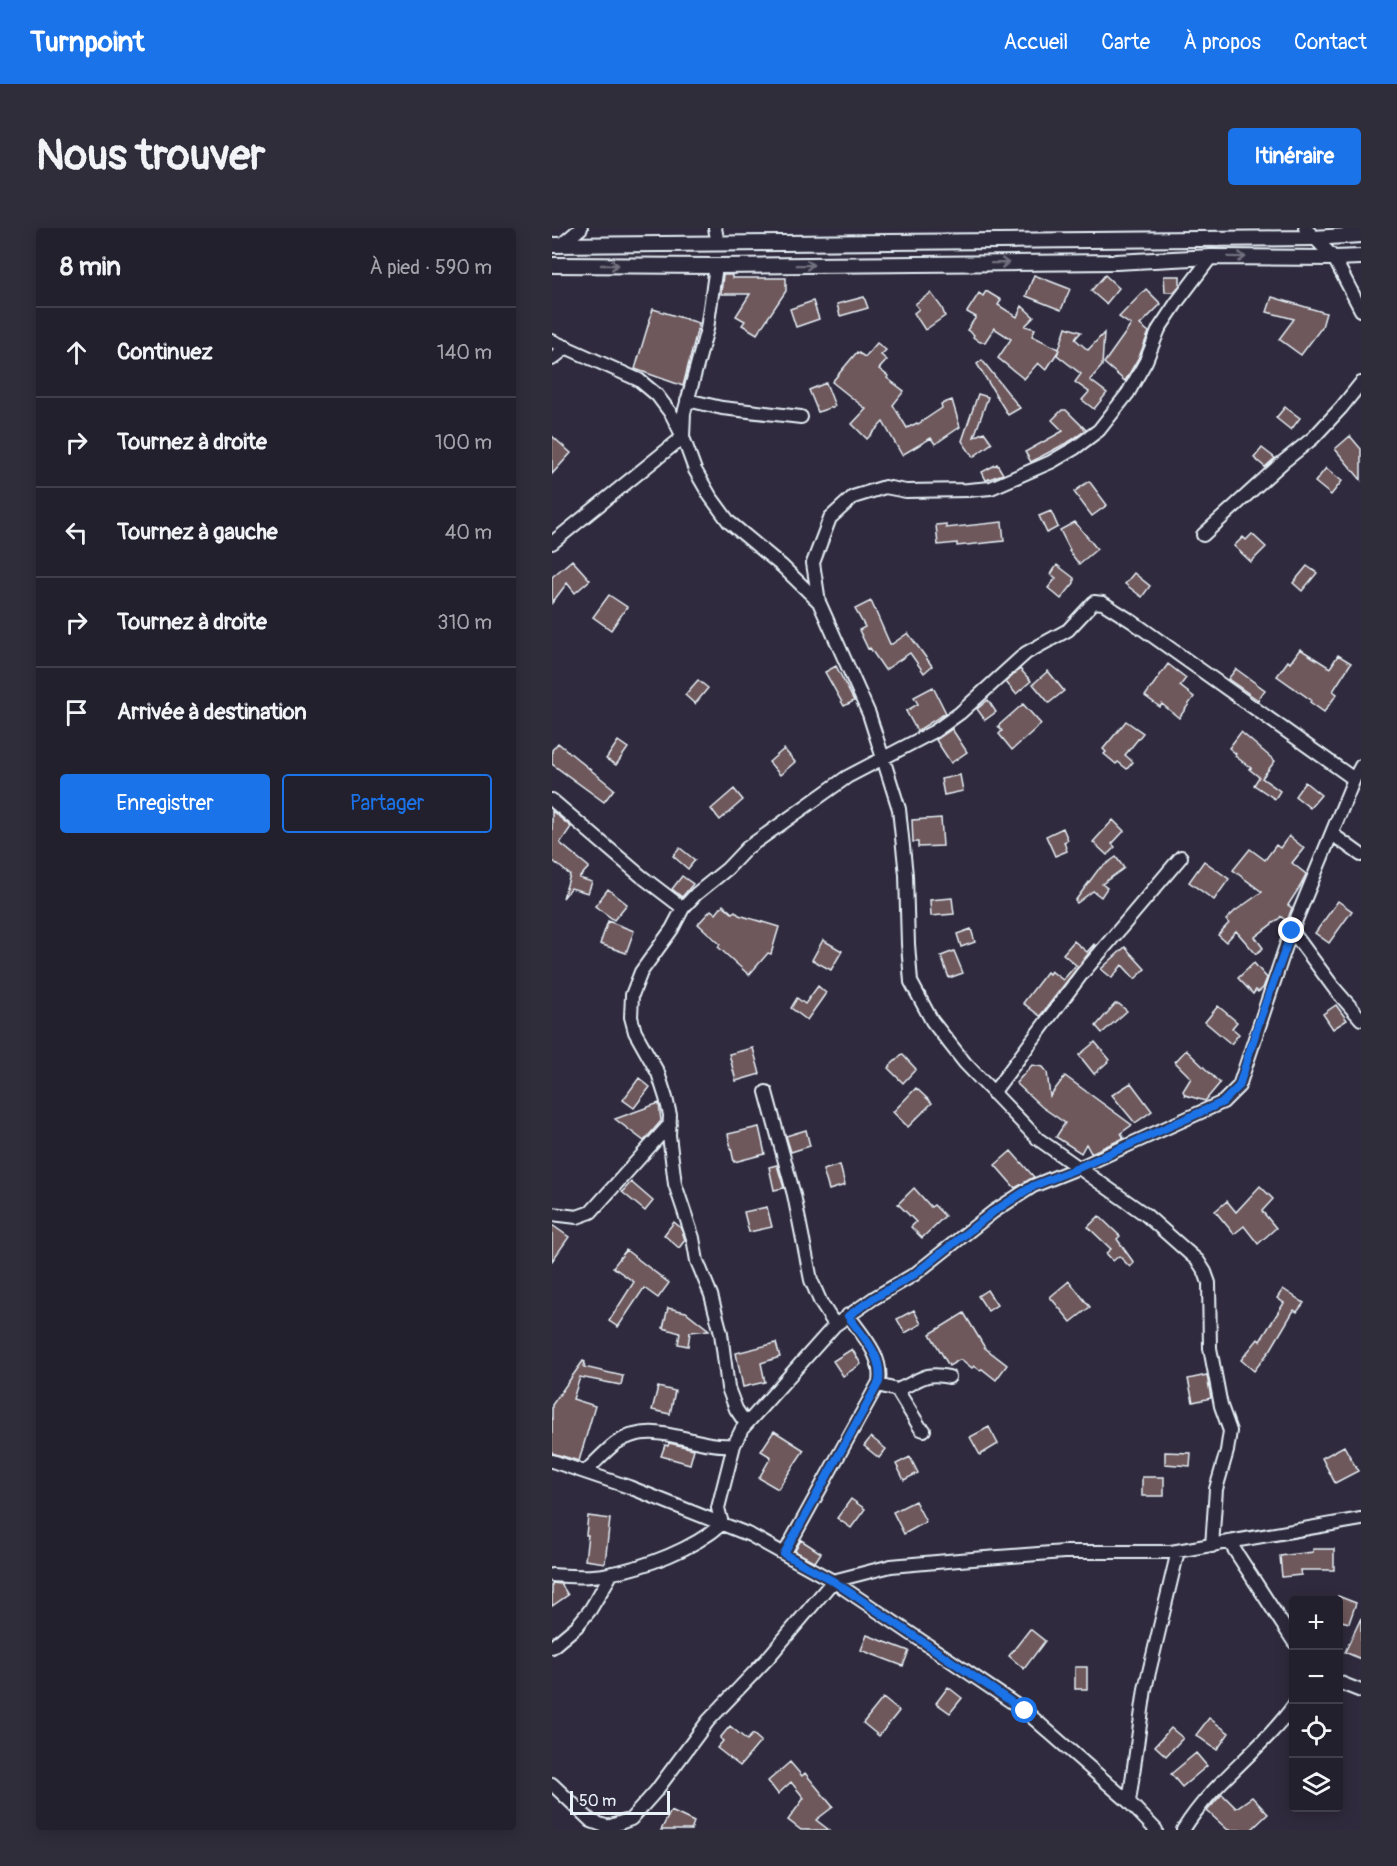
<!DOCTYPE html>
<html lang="fr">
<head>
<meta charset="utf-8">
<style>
	:root { --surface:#23202e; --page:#2f2d3a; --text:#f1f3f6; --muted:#a3a3aa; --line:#403e4a; --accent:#1a73e8 }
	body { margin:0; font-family:Pangolin,sans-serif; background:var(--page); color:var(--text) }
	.controls { position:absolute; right:18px; bottom:18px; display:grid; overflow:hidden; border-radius:6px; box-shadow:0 3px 15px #0003 }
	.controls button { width:54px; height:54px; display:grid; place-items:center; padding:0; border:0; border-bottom:2px solid var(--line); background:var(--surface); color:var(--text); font:30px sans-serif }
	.scale { position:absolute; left:18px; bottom:15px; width:100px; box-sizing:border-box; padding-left:6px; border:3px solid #e8f1f8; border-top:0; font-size:16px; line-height:21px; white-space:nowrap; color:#e8f1f8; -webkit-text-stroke:4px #2f2a3d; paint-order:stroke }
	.stop { position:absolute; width:18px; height:18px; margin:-14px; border:4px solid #1a73e8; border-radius:50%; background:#fff }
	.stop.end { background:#1a73e8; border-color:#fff; box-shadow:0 2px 6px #0008 }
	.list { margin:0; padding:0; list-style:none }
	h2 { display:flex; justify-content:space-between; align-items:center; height:78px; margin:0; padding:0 24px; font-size:26px }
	h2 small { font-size:20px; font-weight:400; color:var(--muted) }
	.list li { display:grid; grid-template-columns:39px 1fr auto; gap:18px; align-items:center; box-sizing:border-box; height:90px; padding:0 24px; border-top:2px solid var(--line) }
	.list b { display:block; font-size:22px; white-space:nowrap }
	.list em { font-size:20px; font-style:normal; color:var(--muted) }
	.actions { display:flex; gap:12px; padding:18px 24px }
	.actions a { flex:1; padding:14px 0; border:2px solid var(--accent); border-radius:6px; text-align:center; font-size:21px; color:var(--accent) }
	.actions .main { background:var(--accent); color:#fff }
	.icon { flex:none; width:33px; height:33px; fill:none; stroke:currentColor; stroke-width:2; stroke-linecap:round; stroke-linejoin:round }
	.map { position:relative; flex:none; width:809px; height:1602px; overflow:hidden; border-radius:6px }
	header { display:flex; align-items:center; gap:36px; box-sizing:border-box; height:84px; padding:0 30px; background:var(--accent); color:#fff }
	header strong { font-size:28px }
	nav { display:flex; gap:33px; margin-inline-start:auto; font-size:21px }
	.intro { display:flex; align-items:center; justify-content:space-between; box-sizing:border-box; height:144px; padding:0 36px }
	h1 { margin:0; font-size:42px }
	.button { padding:15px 27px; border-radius:6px; background:var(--accent); color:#fff; font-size:21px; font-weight:700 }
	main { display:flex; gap:36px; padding:0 36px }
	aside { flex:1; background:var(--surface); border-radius:6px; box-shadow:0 3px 15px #0003 }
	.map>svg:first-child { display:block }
</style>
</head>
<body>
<header>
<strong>Turnpoint</strong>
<nav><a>Accueil</a><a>Carte</a><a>À propos</a><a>Contact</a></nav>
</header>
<div class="intro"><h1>Nous trouver</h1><a class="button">Itinéraire</a></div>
<main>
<aside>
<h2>8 min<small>À pied · 590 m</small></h2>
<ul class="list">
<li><svg class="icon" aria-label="ahead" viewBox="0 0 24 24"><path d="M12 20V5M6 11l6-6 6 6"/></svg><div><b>Continuez</b></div><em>140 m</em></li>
<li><svg class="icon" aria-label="right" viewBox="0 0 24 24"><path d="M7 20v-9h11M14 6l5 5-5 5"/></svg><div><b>Tournez à droite</b></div><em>100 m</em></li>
<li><svg class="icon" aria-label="left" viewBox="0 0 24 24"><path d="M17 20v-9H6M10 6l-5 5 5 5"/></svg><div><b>Tournez à gauche</b></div><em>40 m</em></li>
<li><svg class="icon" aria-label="right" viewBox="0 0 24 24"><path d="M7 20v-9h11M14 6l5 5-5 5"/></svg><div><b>Tournez à droite</b></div><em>310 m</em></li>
<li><svg class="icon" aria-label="arrive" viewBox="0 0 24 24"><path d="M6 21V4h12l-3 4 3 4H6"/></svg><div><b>Arrivée à destination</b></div></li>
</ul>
<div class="actions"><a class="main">Enregistrer</a><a>Partager</a></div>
</aside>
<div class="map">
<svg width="809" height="1602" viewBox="0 0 809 1602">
	<rect width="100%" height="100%" fill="#2f2a3d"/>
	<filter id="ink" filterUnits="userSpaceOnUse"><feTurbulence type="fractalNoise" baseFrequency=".0167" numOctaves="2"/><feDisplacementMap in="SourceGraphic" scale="12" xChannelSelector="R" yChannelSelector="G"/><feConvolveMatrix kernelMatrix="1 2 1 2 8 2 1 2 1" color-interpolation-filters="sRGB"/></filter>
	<g filter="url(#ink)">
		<path fill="#6e585c" stroke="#e8f1f8" stroke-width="1.5" d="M171,47H180V50H234V63L205,106L190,97L193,93L184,88L198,66H169Z
			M482,47L518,61L509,82L474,68Z
			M553,47L567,60L554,76L539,63Z
			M612,48H628V57L622,64H613Z
			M594,61L609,76L588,97L597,104L587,129L573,153L552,135L579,97L567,89Z
			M434,63L449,72L446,77L465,89L470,78L482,89L473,98L483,101L480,108L507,121L514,99L529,104L523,111L536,122L552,105L550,138L538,152L555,165L542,181L530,172L537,164L523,154L529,146L505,127L507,122L494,142L486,135L472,151L446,130L459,111L442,100L433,114H428L421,109L422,107L415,102L424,89L415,84L427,65L431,68Z
			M379,65L390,80L393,88L373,102L362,85L367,81L363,76Z
			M312,69L316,80L288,88L285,76Z
			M720,69L774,85L770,99L749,127L727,111L742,91L715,84Z
			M261,73L267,91L244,99L238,81Z
			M101,81L147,95L131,158L83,141Z
			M325,115L334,122L329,127L335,132L327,141L336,148L335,150L352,163L341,177L355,200L365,195L366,196L390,180L389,176L400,172L408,199L383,216L379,210L350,227L331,194L315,211L300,196L314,181L280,154L305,124L313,129Z
			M430,132L468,180L456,187L425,136Z
			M274,155L283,178L266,184L257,162Z
			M426,166L436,169L422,209L432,204L440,215L421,229L410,213Z
			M733,179L748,190L739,202L724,190Z
			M510,182H514L534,202L518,213L479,234L473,224L511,203L500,192Z
			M0,208L19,225L0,246Z
			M798,208L809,221V252L783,221Z
			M710,220L723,230L713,239L702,230Z
			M445,236L451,246L434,252L430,244Z
			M774,240L790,253L779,267L763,254Z
			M537,253L555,277L540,288L522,264Z
			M499,283L506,299L495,305L487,288Z
			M450,294L452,313L405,318V315L386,317L384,297L394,296V300Z
			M523,294L545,321L527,336L517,323L518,322L508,302Z
			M700,306L714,319L699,334L682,318L691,309L694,312Z
			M20,332L38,352L23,365L15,355L0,375V349Z
			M505,337L522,350V355L509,371L496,360L504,350L499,346Z
			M755,338L765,345L750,363L741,355Z
			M582,345L598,358L590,369L573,356Z
			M57,367L75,379L59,402L41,389Z
			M319,373L338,416H340L356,405L380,438L372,445L358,425L333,442L318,420L316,421L307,402L313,399L303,381Z
			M748,421L778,440L786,427L799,435L781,463L785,466L772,484L758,474L759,472L725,448L736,433L738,435Z
			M616,436L634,450L628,458L642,469L627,490L610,476L608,479L593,468Z
			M284,438L302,473L292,478L273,444Z
			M468,441L479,453L464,466L454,454Z
			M684,441L713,462L706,472L676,451Z
			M496,443L512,463L497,475L481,456Z
			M146,452L156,460L143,476L133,467Z
			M381,459L394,485L365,503L354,483L366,476L362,469Z
			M436,472L444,484L433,492L425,481Z
			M471,476L489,496L460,522L447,506L450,503L446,498Z
			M574,493L591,505L573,527L581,534L575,541L566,534L564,536L552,526L554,524L551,521Z
			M400,501L415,524L399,535L384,512Z
			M689,504L723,533L710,550L728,563L723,571L702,557L707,549L697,541L699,540L683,528L684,526L677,520Z
			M66,513L76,520L64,537L54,531Z
			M6,515L62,561L52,574L0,536V522Z
			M232,521L243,534L228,547L217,534Z
			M408,547L411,563L392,567L389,551Z
			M753,554L769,567L758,580L743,568Z
			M182,561L191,572L168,592L159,581Z
			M0,583L19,599L8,615L37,639L27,650L40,654L36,665L19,660L11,670L18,647L0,632Z
			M389,590L391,618L366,619V614H361L360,592Z
			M561,592L572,603L560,616L563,619L555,627L541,614Z
			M511,600L516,612L512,614L515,623L503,628L494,608Z
			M737,608L752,620L740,635L754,646L749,657L736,677L740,680L735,693L728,688L729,689L703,709L711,720L704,726L684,703L674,714L666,707L677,695L674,692L683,683L710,664L681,642L698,621L713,632L724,617L728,620Z
			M128,620L143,632L136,641L121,628Z
			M564,629L572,640L550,656L555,660L549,669L541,663L525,675L523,673L546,642Z
			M652,633L677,651L662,672L637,654Z
			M130,648L141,656L130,669L120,661Z
			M56,661L75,676L62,692L43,678Z
			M400,670L402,686L379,688L378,672Z
			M786,673L800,683L777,715L763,705Z
			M171,677L180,685L183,683L187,687L227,699L219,726L216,725L197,747L166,719L168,716L146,696L159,682L164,686Z
			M56,693L82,703L74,725L48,716Z
			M419,701L423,714L409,719L405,706Z
			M271,712L290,723L279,742L260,732Z
			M522,713L535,724L542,716L543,717L488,788L471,775L495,744L497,746L499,743L511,752L524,737L511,726Z
			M573,719L593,741L583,751L570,737L560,750L549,741Z
			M402,723L411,745L397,750L389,728Z
			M702,735L715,750L711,760L706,764L704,762L701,766L686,750Z
			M266,758L274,765L255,792L239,780L245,770L253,776Z
			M563,776H567L575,783L550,805L544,798Z
			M784,777L795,792L781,801L771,786Z
			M666,778L685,794L680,800L687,806L679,816L653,794Z
			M543,814L558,832L542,846L527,827Z
			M201,820L208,846L184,853L177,826Z
			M634,822L668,855L653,873L633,867L631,863L639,850L623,834Z
			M350,826L364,841L351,855L336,840Z
			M480,837L491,839L495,844L498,868L513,848L580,897L569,905L572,910L539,925L534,916L529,925L504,909L513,895L490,879L464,855Z
			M87,850L98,859L82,880L71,872Z
			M579,855L600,883L583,895L560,867Z
			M364,860L380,875L356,899L341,884Z
			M107,875L109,893L92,913L63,891Z
			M207,899L213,926L182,934L176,906Z
			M254,902L258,918L239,924L234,908Z
			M459,923L482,949L463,960L443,937Z
			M225,937L232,960L222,962L217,939Z
			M288,937L293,957L277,962L271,942Z
			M79,954L101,973L93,983L70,964Z
			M708,958L721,971L710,983L724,1000L706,1016L692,998L682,1006L663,983L675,973L684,984Z
			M362,960L379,979L382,977L393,988L370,1010L359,999L364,994L346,976Z
			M215,979L220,999L197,1004L192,984Z
			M547,988L568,1008L565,1011L582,1035L578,1039L567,1028L561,1033L554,1025L559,1021L536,999Z
			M122,994L129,1000L133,1012L127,1020L112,1007Z
			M0,997L17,1009L0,1033Z
			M74,1022L117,1055L106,1070L92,1060L66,1099L57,1093L82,1054L61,1039Z
			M517,1053L538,1079L519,1094L498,1069Z
			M731,1061L752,1075L745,1084L742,1082L719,1121L702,1143L689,1132L706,1111L708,1113L732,1075L725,1070Z
			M435,1062L445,1077L436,1083L426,1068Z
			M116,1080L134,1084L157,1102L138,1104L136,1118L126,1116L128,1105L111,1100Z
			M362,1082L369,1096L353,1105L345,1091Z
			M412,1085L433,1120L455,1137L444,1152L430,1141L428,1142L422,1138L420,1140L410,1132H407L397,1138L378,1106Z
			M224,1115L228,1129L209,1135L213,1154L191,1159L184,1125Z
			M300,1121L309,1136L291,1148L281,1133Z
			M31,1133L33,1134L32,1139L71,1148L69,1157L28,1149L21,1171L43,1178L27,1233L0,1225V1177Z
			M655,1147L659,1170L641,1174L636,1151Z
			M106,1159L123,1163L118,1186L100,1182Z
			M437,1199L446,1216L428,1227L418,1209Z
			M222,1203L252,1222L226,1261L207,1250L219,1229L209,1223Z
			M319,1209L334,1221L327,1230L312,1218Z
			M117,1215L142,1221L138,1236L109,1228L113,1217L116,1218Z
			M792,1218L806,1243L783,1255L770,1230Z
			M613,1224L639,1225L638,1238L613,1236Z
			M358,1229L366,1245L352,1252L344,1236Z
			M590,1249H612V1268H590Z
			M299,1271L313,1281L299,1300L285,1290Z
			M363,1273L374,1294L352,1306L341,1284Z
			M36,1288L58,1291L53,1335L33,1332L36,1307H34Z
			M249,1312L269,1325L263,1334L243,1323Z
			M761,1321H782V1342H748L749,1347L730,1349L728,1328L761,1324Z
			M0,1355L9,1356L16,1367L0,1378Z
			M786,1368L804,1375L797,1395L786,1392Z
			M809,1390V1431L793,1424Z
			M478,1401L493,1413L472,1441L457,1428Z
			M315,1407L357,1423L351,1438L309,1422Z
			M523,1439H535V1461H523Z
			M396,1459L410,1470L398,1485L384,1475Z
			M331,1470L347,1483L327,1508L311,1495Z
			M657,1490L677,1505L665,1522L644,1507Z
			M178,1498L195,1512L201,1506L209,1513L188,1538L165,1520L171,1513L168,1510Z
			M619,1500L631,1510L614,1528L603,1518Z
			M644,1525L655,1538L630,1559L619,1546Z
			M238,1534L250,1548L253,1545L281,1579L264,1592L277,1602H249L236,1592L252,1570L239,1554L226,1566L216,1553Z
			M670,1566L684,1580L700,1569L716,1586L699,1602H676L655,1583Z
			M119,1583L142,1594L139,1602H109Z"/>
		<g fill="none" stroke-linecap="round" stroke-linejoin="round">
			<g stroke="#e8f1f8" stroke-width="16">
				<path id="minor" d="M163,0L166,16
					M753,0L782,30L809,82
					M9,17L29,0
					M659,29L625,74L607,101L594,133L576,165L547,202L523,220L499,234L439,260L416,262L354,263L333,259L301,269L278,290L261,335L267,374L317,486L347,581L354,647L356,716L359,754L380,793L413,835L486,911L594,987L646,1033L653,1044L657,1055L658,1120L669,1178L678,1203L675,1223L664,1261L660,1318
					M0,113L87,152L105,167L120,187L131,209L143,242L158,268L177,294L230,338L267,374
					M0,131L15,119
					M135,172L170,180L249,189
					M651,307L731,234L761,210L789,180L809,155
					M0,315L131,209L132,185L155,101L164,38
					M0,572L89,648L131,680
					M780,606L809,627
					M740,703L782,760L809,791
					M214,864L242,967L259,1052L269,1075L283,1097
					M441,865L529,747L629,629
					M0,986L25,989L39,984L118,896
					M326,1157L345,1162L369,1201L372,1202
					M345,1162C368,1153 371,1143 397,1149
					M194,1196L184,1181L176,1160L169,1105L159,1067L145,1033L141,1010L123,956L117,907L118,887L114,870L106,845L83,804L79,789L80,767L89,744L120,701L131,680L144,666L175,641L195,620L295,549L383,503L408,485L474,425L516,402L542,374L551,375L581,394L802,551
					M0,1233L77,1259L198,1307L281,1353L473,1483L577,1574L604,1602
					M33,1244C43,1235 53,1223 64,1215C104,1189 140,1221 182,1217
					M678,1315L742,1414
					M232,1326L327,1154C331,1128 311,1108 296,1087
					M0,1347C18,1348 38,1350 56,1346C94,1339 141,1321 170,1296L166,1280L182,1217L190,1201L283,1097L322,1070L363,1046L441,984L481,958L526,940L671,874L687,858L737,709L802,551L809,538
					M0,1419L25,1398L38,1382L60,1345
					M786,1454L809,1463
					M0,1556L39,1593L56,1599L79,1591L104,1563L156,1493L215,1431L281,1353L339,1338L407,1332L512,1324H619L809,1291
					M577,1574L593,1461L626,1323
					M631,1602C662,1552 709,1523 742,1477"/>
			</g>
			<g stroke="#e8f1f8" stroke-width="18">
				<path id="tertiary" d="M0,17L761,10L809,7
					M0,37L164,38L564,34L659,29L782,30L809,29"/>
			</g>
			<use href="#minor" stroke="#2f2a3d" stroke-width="12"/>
			<use href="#tertiary" stroke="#2f2a3d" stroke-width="14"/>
		</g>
		<defs><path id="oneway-shaft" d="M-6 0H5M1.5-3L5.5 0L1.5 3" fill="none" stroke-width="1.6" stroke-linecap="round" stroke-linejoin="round" transform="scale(1.5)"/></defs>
		<g stroke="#70707e">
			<use href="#oneway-shaft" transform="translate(685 29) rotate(1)"/>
			<use href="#oneway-shaft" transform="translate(448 35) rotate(-1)"/>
			<use href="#oneway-shaft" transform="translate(58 37)"/>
			<use href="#oneway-shaft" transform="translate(253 37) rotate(-1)"/>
		</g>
	</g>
	<g fill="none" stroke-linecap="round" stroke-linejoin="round" filter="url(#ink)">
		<path stroke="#1a73e8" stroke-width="8" d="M473,1483L281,1353L232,1326L327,1154C331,1127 311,1109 296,1088L322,1070L363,1046L441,984L481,958L526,940L671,874L687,858L708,791L740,703"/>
	</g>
</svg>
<div class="controls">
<button>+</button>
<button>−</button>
<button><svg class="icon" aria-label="locate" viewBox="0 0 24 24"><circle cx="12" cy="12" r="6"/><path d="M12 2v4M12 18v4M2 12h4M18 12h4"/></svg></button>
<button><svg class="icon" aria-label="layers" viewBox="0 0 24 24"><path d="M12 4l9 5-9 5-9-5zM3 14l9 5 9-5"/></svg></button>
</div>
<div class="scale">50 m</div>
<div class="stop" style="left:473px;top:1483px"></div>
<div class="stop end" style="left:740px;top:703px"></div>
</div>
</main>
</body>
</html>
